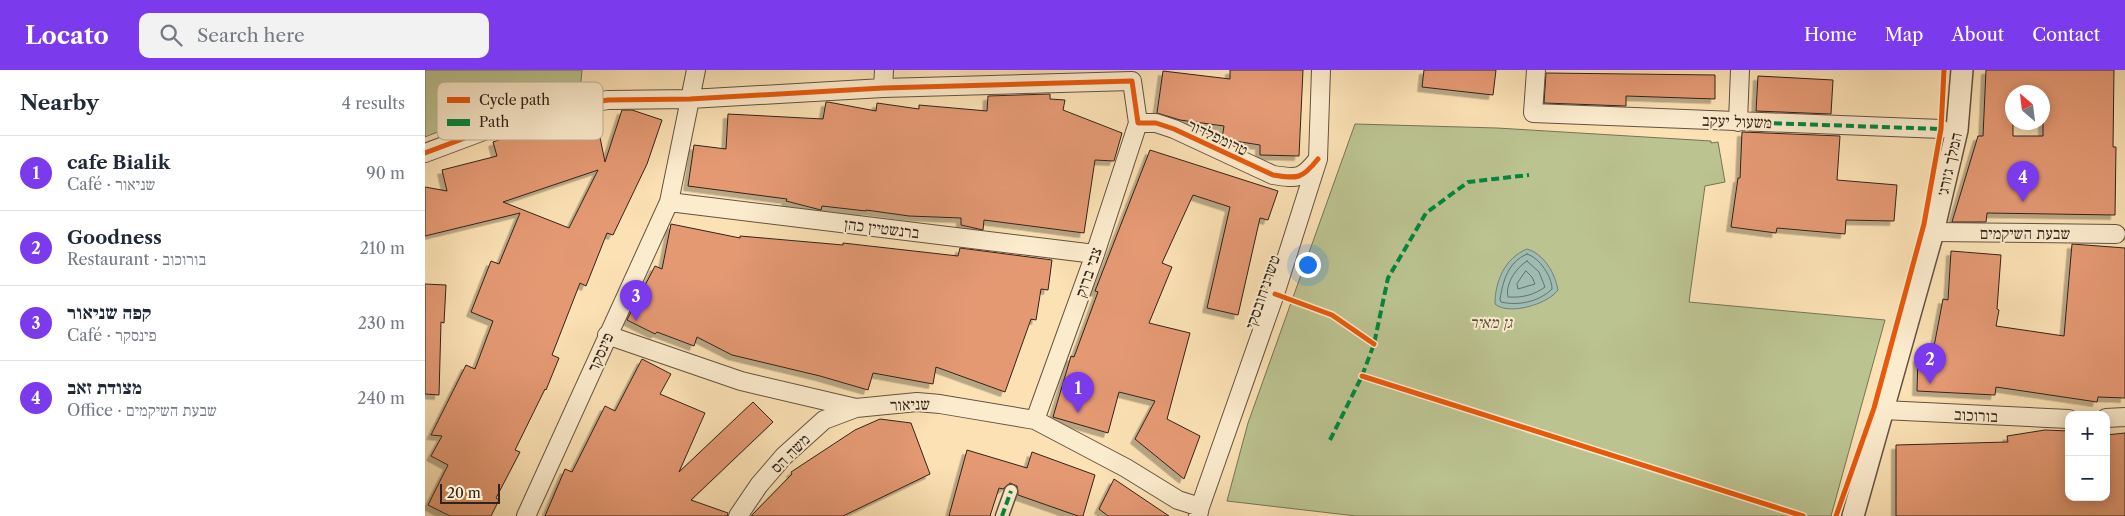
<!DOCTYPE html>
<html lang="en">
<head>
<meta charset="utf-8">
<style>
	:root { --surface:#fff; --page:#f2f2f3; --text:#1f2937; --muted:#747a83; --line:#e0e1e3; --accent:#7c3aed }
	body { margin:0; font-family:"Libre Caslon Text","Frank Ruhl Libre",serif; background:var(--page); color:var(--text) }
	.controls { position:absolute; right:15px; bottom:15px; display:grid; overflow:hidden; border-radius:10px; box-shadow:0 2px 12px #0003 }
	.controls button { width:45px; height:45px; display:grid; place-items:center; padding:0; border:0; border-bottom:1px solid var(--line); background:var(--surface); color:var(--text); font:25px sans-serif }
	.compass { position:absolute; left:1580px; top:15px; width:45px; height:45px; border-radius:50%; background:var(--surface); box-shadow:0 2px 12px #0003; rotate:332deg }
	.scale { position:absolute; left:15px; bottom:12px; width:60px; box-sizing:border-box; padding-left:5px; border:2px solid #31231c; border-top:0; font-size:14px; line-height:18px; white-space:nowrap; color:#31231c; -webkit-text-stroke:4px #fcecce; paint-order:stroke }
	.you { position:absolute; left:882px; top:194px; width:18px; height:18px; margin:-12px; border:4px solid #fff; border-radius:50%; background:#1a73e8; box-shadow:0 0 0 8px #1a73e833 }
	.badge { display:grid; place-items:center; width:32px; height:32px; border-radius:50%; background:var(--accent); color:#fff; font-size:16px; font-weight:700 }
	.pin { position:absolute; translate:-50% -41px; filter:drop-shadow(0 1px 2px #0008) }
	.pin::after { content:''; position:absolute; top:26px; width:18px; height:15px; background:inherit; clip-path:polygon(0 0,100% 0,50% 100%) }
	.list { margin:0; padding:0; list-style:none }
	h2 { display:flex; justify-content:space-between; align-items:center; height:65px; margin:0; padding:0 20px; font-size:21px }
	h2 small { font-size:16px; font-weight:400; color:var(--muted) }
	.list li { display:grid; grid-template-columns:32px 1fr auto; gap:15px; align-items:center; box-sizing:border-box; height:75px; padding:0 20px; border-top:1px solid var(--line) }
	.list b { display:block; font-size:19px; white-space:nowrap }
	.list p { margin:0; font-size:16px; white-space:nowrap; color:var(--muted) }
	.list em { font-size:16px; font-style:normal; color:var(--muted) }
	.icon { flex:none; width:28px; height:28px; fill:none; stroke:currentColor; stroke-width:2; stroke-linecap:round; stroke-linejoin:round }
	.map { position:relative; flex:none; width:1700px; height:446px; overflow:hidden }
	header { display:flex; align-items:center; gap:30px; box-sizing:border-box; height:70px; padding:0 25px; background:var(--accent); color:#fff }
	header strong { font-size:24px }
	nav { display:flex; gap:28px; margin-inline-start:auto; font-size:18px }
	.search { width:350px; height:45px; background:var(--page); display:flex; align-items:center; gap:12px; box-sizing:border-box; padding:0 18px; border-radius:10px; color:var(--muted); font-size:19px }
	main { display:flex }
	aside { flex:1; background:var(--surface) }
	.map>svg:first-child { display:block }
</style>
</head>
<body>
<header>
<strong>Locato</strong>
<div class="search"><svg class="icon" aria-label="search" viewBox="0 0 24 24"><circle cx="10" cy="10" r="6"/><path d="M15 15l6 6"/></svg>Search here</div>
<nav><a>Home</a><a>Map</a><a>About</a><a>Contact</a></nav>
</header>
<main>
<aside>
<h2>Nearby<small>4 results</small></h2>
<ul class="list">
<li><span class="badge">1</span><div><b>cafe Bialik</b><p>Café · שניאור</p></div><em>90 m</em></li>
<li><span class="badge">2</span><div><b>Goodness</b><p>Restaurant · בורוכוב</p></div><em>210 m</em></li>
<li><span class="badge">3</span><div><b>קפה שניאור</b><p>Café · פינסקר</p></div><em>230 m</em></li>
<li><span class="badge">4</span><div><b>מצודת זאב</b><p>Office · שבעת השיקמים</p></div><em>240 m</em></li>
</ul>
</aside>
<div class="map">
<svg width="1700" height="446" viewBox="0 0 1700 446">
	<defs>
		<filter id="shadow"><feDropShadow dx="-4.5" dy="4.5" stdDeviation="0" flood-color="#0004"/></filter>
	</defs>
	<rect width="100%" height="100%" fill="#fbe1b4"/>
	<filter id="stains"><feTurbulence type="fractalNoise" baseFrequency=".004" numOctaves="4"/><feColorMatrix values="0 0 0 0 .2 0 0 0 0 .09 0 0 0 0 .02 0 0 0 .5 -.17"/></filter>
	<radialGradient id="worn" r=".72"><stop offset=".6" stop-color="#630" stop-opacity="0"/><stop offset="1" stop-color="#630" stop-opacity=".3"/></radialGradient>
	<path fill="#bbc390" stroke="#767356" d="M0,0H157L155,22L95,29L0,67Z
		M930,54L1072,58L1286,71V73L1293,72L1300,112L1280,116L1264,232L1460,250L1406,446H931L802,431L823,353Z"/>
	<path fill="#9fbcb3" stroke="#737f77" d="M1102,179C1119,184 1130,203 1133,220C1123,234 1084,246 1070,234C1070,211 1080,188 1102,179Z"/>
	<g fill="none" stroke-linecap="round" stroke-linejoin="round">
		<path stroke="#687068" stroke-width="1" d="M1102,184C1115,188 1127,207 1127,219C1114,232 1093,236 1076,232L1075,229C1078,211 1083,192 1102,184Z
			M1102,191L1114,202L1120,217C1109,225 1097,228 1083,227C1080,214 1091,198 1102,191Z
			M1101,201L1107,207L1110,214L1093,219L1092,214Z"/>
	</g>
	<path fill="#e49973" stroke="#31231c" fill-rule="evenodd" filter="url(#shadow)" d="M805,0H878L874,86L835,85V75L797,69L799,56L755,50L732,43L738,1L805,9Z
		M999,0H1071L1068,25L997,17Z
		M1561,0H1689L1688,77H1691L1690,145L1562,143L1561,152H1527L1553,66H1558ZM1588,22H1618V66H1588Z
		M1121,3L1290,5V29L1201,26V36L1119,33Z
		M1333,6L1408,10L1406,44L1331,41Z
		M625,24V29L640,30L638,40L697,63L689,91L670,90L659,163L559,150L558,160L536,155V148L484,146L441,140V141L397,136L396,140L361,131L362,129L263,116L269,75L301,79L303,44L398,49L401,32H403L451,41L452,33L494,39V35L562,41L563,26Z
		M197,40H207L237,50L222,94L188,165L182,163L161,216L155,213L127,285L134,288L121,320L120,319L90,380L95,382L71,428L74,430L66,446H25L3,435L23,395L6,386L17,366L6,365L41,295L50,299L68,251L46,242L66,191L74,194L95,143L0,166V117L22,121L17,100L72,86L68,72L128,50L170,43L180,92ZM173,100L144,158L78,132Z
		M1317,62L1415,66L1412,110L1472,115L1469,151L1421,150L1420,164L1352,158L1351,163L1306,157L1313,108H1315Z
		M725,80L853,121L843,150L835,148L813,245L782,238L805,137L768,125L737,193L747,197L724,253L765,263L742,349L775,366L759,409L710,369L730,331L694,322L683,363L628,347L646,286L649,287L673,222L670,221Z
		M246,154L315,168V166L418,175V173L533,186L535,178L627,190L623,220L616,219L611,250L606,249L580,322L511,297L508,314L448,303L443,320L395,306L307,285L272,267L269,276L232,262L230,264L202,250L230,196L237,199Z
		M1647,174L1700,178V328L1673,327L1672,332L1571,317L1570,325L1492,321L1493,287H1507L1518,229L1523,230L1526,181L1576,185L1572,239L1574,240L1571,256L1639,266Z
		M0,214L21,215L19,253L16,252L14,325L0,324Z
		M217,289L246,304L235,324L280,343L254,402L328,332L348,352L266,430L303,443L302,446H120L140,399L147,402L180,336L190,341Z
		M455,349L486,353L505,404L418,446H326L367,404L366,402L430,360Z
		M1620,360L1644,361V427H1681V365L1700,363V446H1471V375L1583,372L1582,366Z
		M542,380L602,398L607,382L670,405L658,446H653L593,425L592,416L585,413L578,419L574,418L565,446H524Z
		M689,409L744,446H683L674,439Z"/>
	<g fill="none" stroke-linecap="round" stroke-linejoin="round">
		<g stroke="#645242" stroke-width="15">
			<path id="pedestrian" d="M577,446L586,421"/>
		</g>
		<g stroke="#645242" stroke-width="20">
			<path id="minor" d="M1111,0L1108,43L1516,59
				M458,18L459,0
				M1313,52L1315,0
				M0,83L72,56L121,40L183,30L265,29L458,18L707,11L713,53H731L749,59L848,105C873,109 877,109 893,89
				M244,132L670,184
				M1508,162L1691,164
				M182,265L316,311L431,338L492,332L515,334L610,350L701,398L753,430L775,437
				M1458,340L1644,349
				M1681,348L1700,347
				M610,350L670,184L713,53
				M101,446L244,132L271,0
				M313,446L334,415L359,386L399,350L431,338
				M773,446L775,437L850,224L893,89L896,0"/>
		</g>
		<g stroke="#645242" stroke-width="24">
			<path id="tertiary" d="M1428,446L1508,162L1532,60L1537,0"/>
		</g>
		<use href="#pedestrian" stroke="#fcecce" stroke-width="12"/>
		<use href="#minor" stroke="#fcecce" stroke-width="18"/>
		<use href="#tertiary" stroke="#fcecce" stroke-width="21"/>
		<path stroke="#00873e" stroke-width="4" stroke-dasharray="8 4" stroke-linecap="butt" d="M1313,52L1516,59
			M905,370L937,306L949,274L963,208L1001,143L1043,112L1104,105
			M577,446L586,421"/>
		<g stroke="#fcecce" stroke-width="8">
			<path id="cycleway" d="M0,83L72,56L121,40L183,30L265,29L458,18L707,11L713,53H731L749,59L848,105C873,109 877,109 893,89
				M850,224L907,245L949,274
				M937,306L1378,446
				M1411,446L1449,338L1499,154L1516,59L1519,0"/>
		</g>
		<use href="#cycleway" stroke="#e8590c" stroke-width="5"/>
	</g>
	<g text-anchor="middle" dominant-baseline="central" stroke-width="4" stroke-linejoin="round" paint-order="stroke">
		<g font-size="16" fill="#31231c" stroke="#fcecce">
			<text transform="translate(1312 51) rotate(2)">משעול יעקב</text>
			<text transform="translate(793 67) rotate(25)">טרומפלדור</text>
			<text transform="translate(1524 94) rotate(-77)">המלך ג׳ורג׳</text>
			<text transform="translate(457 158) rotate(7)">ברנשטיין כהן</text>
			<text x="1600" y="163">שבעת השיקמים</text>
			<text transform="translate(663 202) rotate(-71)">צבי ברוק</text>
			<text transform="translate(837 222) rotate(-71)">טשרניחובסקי</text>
			<text transform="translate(175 282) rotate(-66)">פינסקר</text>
			<text transform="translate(485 334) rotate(-2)">שניאור</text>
			<text transform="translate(1551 345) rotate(3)">בורוכוב</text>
			<text transform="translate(365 383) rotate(-45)">משה הס</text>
		</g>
		<g font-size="16" font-style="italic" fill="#5a533f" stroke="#fcecce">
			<text x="1066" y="252">גן מאיר</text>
		</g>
	</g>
	<rect x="12" y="12" width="166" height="58" rx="8" fill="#fcecce" stroke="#bfb099" stroke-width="1"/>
	<rect x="22" y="27" width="23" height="6" fill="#e8590c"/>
	<rect x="22" y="49" width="23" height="7" fill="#00873e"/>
	<g font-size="14" fill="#31231c">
		<text x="54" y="35">Cycle path</text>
		<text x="54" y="57">Path</text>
	</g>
	<rect width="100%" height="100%" filter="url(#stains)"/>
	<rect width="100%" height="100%" fill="url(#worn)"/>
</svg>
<div class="controls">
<button>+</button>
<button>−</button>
</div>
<svg class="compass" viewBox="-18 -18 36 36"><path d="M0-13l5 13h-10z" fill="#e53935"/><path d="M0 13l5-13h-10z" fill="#747a83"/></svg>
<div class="scale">20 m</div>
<div class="you"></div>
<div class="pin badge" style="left:653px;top:343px">1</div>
<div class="pin badge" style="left:1505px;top:314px">2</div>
<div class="pin badge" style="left:211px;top:251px">3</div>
<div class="pin badge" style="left:1598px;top:132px">4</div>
</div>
</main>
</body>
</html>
